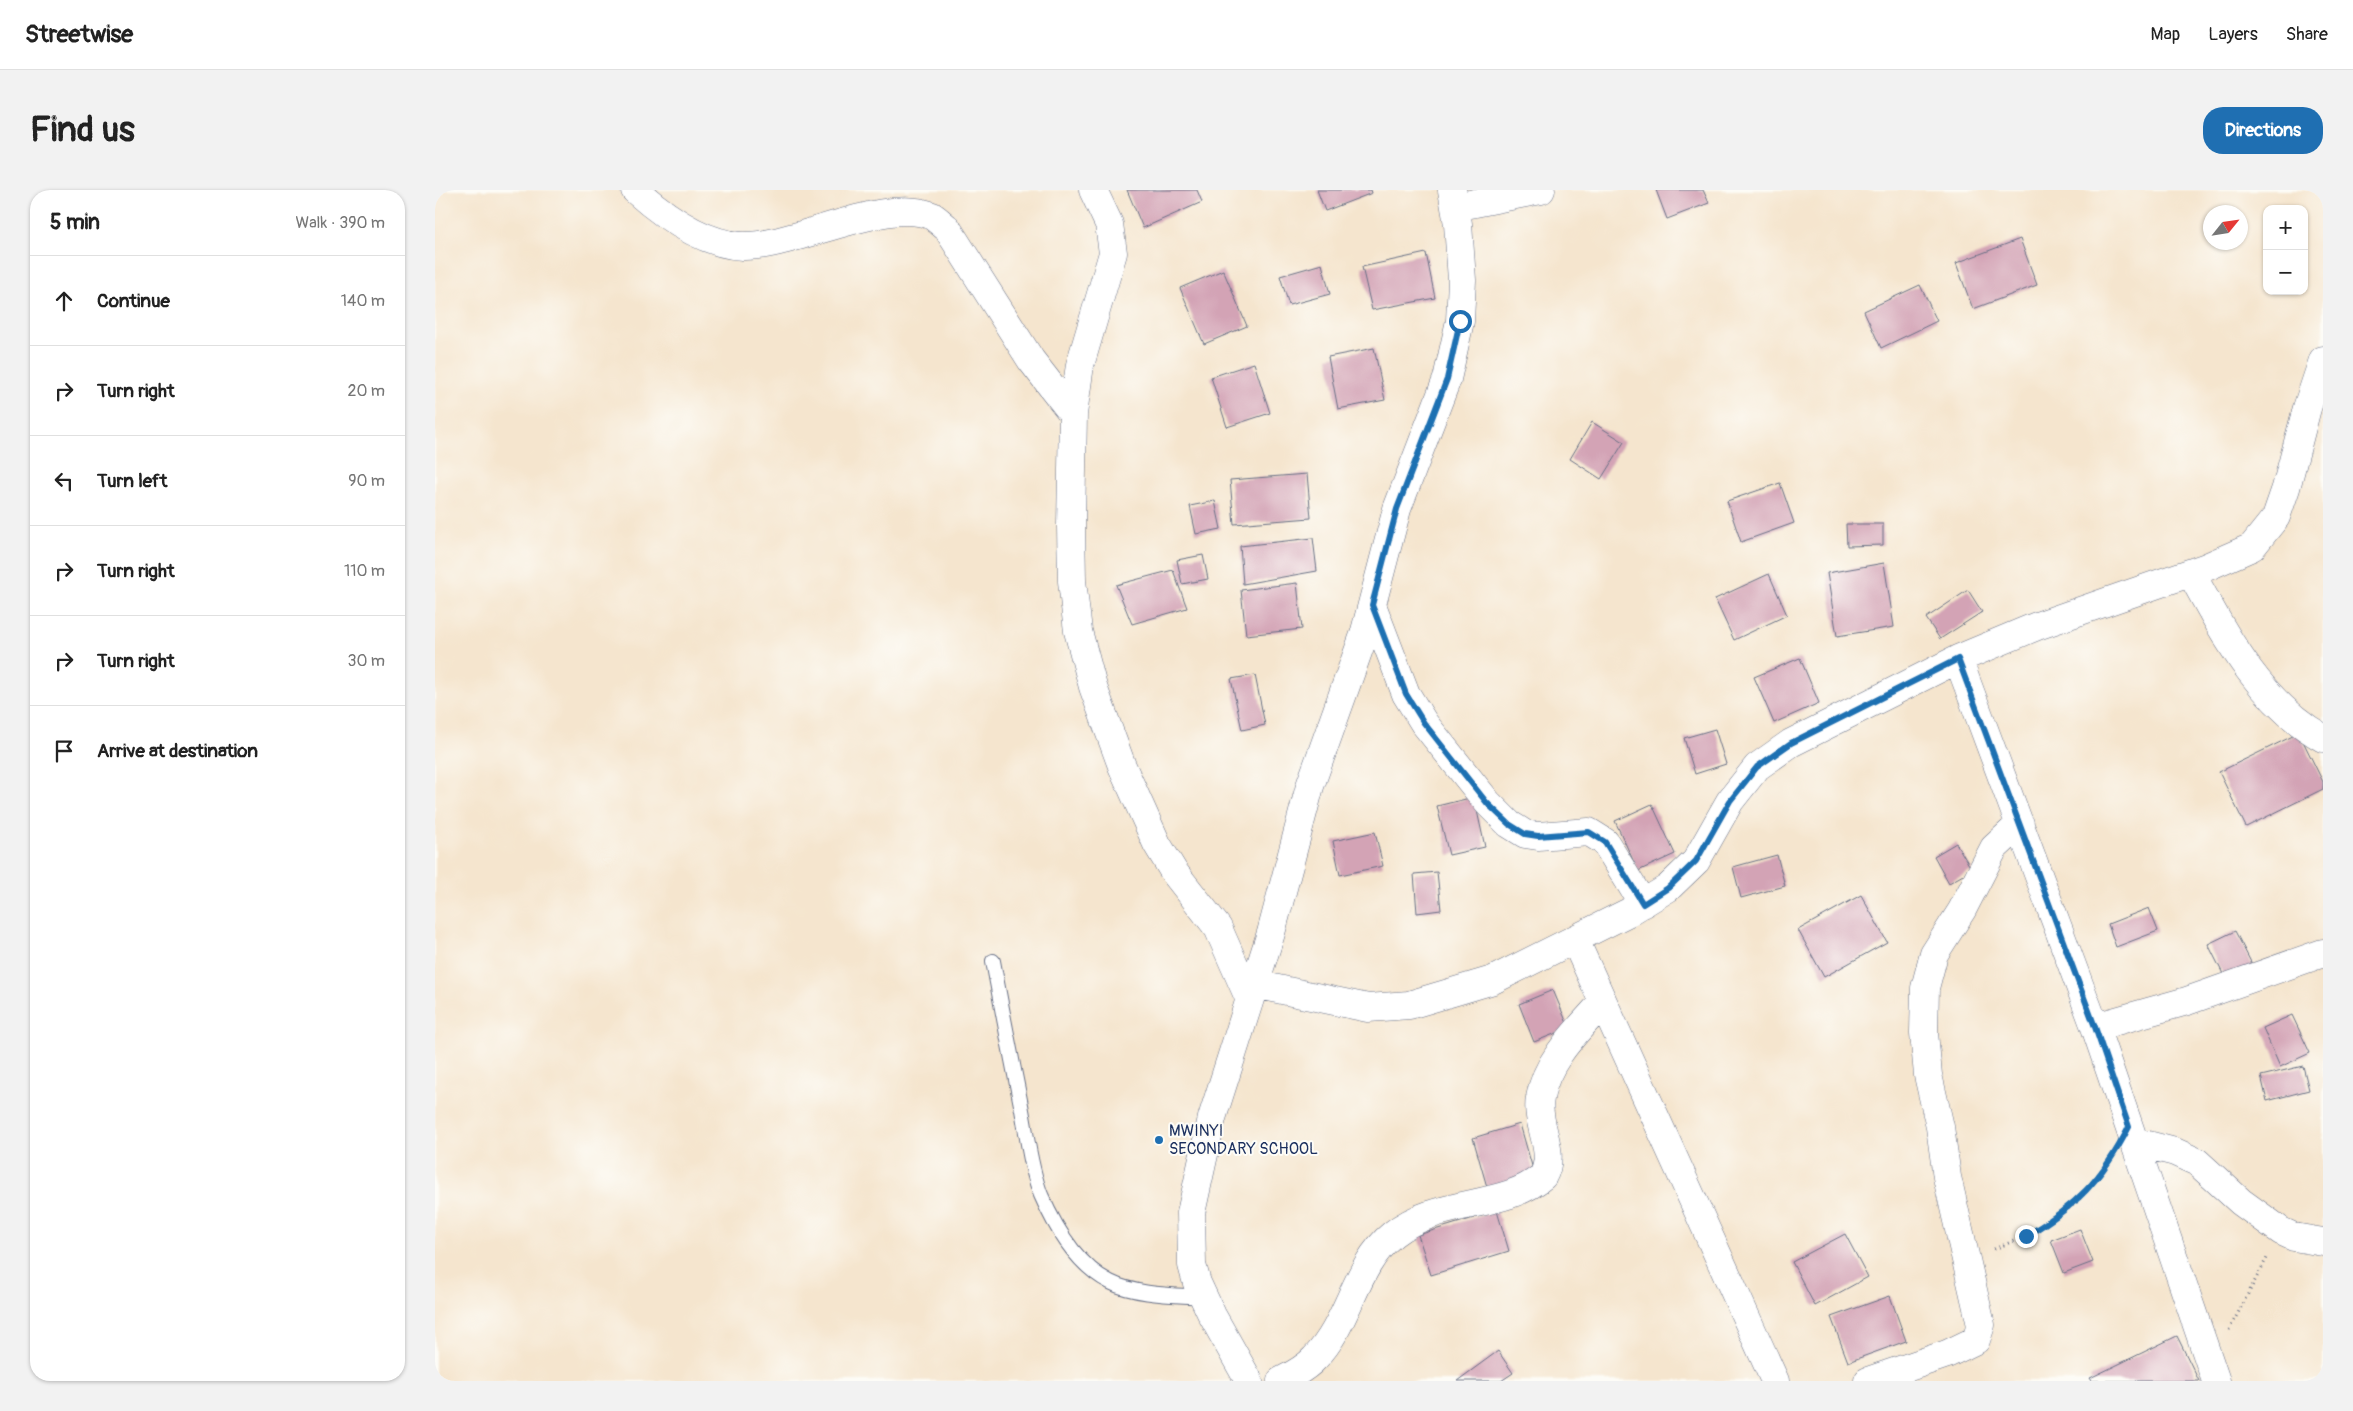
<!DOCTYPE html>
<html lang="en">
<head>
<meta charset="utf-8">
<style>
	:root { --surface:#fff; --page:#f2f2f2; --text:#222; --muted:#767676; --line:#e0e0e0; --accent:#1f6fb2 }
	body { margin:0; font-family:Pangolin,sans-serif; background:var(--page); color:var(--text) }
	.controls { position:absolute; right:15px; top:15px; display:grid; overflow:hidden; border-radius:10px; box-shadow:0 1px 4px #0004 }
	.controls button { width:45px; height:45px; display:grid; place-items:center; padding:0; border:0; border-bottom:1px solid var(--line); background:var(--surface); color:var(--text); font:25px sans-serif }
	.compass { position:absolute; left:1768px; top:15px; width:45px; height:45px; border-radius:50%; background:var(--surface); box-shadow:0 1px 4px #0004; rotate:60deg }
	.stop { position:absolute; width:15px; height:15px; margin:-11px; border:4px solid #1f6fb2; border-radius:50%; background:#fff }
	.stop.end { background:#1f6fb2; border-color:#fff; box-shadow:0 1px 5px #0008 }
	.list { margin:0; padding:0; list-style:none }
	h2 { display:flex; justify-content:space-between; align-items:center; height:65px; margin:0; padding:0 20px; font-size:21px }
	h2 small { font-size:16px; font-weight:400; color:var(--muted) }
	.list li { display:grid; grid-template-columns:32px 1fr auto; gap:15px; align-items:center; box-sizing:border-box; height:90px; padding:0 20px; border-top:1px solid var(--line) }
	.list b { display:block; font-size:19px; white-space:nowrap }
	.list em { font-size:16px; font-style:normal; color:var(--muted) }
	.icon { flex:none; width:28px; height:28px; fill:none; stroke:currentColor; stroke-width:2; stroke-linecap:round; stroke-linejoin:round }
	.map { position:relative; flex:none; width:1888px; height:1191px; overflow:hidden; border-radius:20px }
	header { display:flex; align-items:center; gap:30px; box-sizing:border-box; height:70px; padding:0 25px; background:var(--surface); border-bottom:1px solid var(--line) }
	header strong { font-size:24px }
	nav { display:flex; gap:28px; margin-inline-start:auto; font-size:18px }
	.intro { display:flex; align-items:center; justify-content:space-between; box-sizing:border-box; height:120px; padding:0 30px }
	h1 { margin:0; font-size:35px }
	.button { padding:12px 22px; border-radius:20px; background:var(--accent); color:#fff; font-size:18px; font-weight:700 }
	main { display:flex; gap:30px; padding:0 30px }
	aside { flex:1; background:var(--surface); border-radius:20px; box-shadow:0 1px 4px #0004 }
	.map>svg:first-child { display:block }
</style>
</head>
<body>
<header>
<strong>Streetwise</strong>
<nav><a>Map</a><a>Layers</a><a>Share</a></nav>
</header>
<div class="intro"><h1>Find us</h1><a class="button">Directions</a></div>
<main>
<aside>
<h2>5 min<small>Walk · 390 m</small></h2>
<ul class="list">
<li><svg class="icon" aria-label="ahead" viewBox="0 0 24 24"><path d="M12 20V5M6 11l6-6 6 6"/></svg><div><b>Continue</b></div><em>140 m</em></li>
<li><svg class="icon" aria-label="right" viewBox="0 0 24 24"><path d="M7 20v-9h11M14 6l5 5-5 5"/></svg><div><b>Turn right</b></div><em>20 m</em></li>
<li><svg class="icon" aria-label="left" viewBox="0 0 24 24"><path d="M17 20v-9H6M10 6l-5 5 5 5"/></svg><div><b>Turn left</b></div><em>90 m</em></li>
<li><svg class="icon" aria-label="right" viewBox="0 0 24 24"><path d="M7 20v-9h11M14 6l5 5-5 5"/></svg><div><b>Turn right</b></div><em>110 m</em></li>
<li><svg class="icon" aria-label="right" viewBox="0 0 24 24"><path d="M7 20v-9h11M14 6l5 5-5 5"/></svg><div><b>Turn right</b></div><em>30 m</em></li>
<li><svg class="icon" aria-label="arrive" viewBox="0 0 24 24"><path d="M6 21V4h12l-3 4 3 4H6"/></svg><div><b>Arrive at destination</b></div></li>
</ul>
</aside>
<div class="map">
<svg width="1888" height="1191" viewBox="0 0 1888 1191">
	<rect width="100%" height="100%" fill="#fdfcf7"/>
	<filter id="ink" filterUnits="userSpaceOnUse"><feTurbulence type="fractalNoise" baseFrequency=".02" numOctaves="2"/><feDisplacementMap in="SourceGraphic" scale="10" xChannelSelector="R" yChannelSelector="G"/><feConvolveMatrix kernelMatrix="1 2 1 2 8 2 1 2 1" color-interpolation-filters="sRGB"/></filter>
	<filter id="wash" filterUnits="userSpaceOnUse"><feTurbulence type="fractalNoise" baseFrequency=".0096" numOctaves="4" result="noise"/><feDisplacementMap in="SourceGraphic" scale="20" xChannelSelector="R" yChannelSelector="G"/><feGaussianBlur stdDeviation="1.12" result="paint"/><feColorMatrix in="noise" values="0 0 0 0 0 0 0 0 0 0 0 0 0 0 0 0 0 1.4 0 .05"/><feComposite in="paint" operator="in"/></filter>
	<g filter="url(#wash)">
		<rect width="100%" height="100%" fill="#f5e5ce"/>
		<g id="blocks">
			<path fill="#d3a3b5" d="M692,0H762L767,12L708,38Z
				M882,0H936L937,3L890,21Z
				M1221,0H1268L1274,13L1232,29Z
				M1585,49L1602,95L1538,119L1521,73Z
				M991,63L1000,108L937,120L927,77Z
				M887,74L895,104L854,115L845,86Z
				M788,80L812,136L769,154L745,98Z
				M1485,95L1502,131L1446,158L1429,121Z
				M939,158L950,210L903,219L893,167Z
				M819,173L835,223L792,237L776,187Z
				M1157,232L1189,252L1166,289L1135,269Z
				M872,284L876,328L799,334L795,290Z
				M1345,293L1359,333L1306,352L1292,311Z
				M780,311L786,339L761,344L755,316Z
				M1411,334H1448V355L1412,356Z
				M878,348L882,381L808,394L805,356Z
				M768,365L773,389L747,394L742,370Z
				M1449,373L1459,437L1402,446L1392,383Z
				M738,380L752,418L697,434L681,395Z
				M1334,384L1352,425L1299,450L1280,409Z
				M862,393L867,439L811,445L806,400Z
				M1533,400L1547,422L1505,449L1491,428Z
				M1365,468L1384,513L1339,533L1319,487Z
				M820,485L830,535L807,540L796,489Z
				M1280,539L1291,574L1260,584L1249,548Z
				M1864,543L1888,592V599L1811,637L1784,582Z
				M1039,607L1050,657L1014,665L1002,616Z
				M1217,614L1240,664L1203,681L1180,631Z
				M940,642L948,676L905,685L898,651Z
				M1521,653L1537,680L1514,693L1499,666Z
				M1342,665L1350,696L1306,708L1298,677Z
				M1002,682L1006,720L982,723L979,684Z
				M1426,705L1452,752L1389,787L1363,740Z
				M1714,718L1723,741L1681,757L1673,734Z
				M1800,741L1820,780L1793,794L1773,754Z
				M1118,800L1134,838L1099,852L1084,814Z
				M1857,825L1875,863L1845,877L1828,838Z
				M1868,876L1874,900L1832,911L1826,886Z
				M1085,934L1099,983L1052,997L1038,948Z
				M1062,1021L1074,1061L996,1085L983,1045Z
				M1645,1039L1658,1072L1629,1083L1616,1050Z
				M1410,1044L1433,1087L1380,1116L1357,1072Z
				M1455,1106L1471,1151L1413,1172L1396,1127Z
				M1742,1146L1764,1191H1657L1655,1188Z
				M1063,1161L1078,1183L1066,1191H1022Z"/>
		</g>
	</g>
	<g filter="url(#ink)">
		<use href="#blocks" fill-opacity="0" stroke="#676f85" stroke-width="1"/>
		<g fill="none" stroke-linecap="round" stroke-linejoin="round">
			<g stroke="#676f85" stroke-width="16">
				<path id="service" d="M558,771C567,820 577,870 587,920C592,946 596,980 606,1005C620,1037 643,1076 675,1092C700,1105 741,1105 768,1107"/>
			</g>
			<g stroke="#676f85" stroke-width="29">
				<path id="minor" d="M200,0C228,25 268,54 307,56C357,58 452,5 497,26C502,29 508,35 512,38L596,170L638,224
					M658,0L674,34L678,63L645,175L638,224L636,336L637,391L643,441L658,497L687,576L722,654L739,682L783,738L814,808
					M1020,17L1106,0
					M1756,383C1790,445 1824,512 1888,548
					M937,415L971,504L989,533L1053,613L1074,634L1090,644L1103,646L1154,642L1170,652L1208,714
					M1523,469L1660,837L1781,1191
					M1140,750L1340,1191
					M819,794L933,818L974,815L1058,790L1194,722L1233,698L1261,671L1295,611L1322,577L1356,553L1523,469L1602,436L1769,378L1817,357L1841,327L1851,298L1872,218L1888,170
					M1660,837L1752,811L1888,763
					M1698,951L1740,962L1762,972L1806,1012L1846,1041L1859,1047L1888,1052
					M814,1191L777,1125L762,1093L757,1075L756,1023L777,928L836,743L875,596L929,445L962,319L1012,189L1025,131L1027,90L1023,34L1017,0
					M846,1191C858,1185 871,1178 880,1168C915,1132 919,1076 958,1044C1003,1008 1069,1020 1108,986C1122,961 1100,935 1105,908C1111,870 1144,839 1168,812
					M1433,1191L1512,1164L1541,1150L1546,1135L1512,987L1505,937L1493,885L1489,843L1490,798L1499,764L1527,720L1559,658L1585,634"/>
			</g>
			<path stroke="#676f85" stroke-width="3" stroke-dasharray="1 4" stroke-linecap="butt" d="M1559,1059L1591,1046L1641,1013L1675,970
				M1794,1140L1833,1066"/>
			<use href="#service" stroke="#fff" stroke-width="14"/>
			<use href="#minor" stroke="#fff" stroke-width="28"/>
		</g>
	</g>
	<g fill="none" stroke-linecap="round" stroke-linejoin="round" filter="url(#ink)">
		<path stroke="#1f6fb2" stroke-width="6" d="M1025,131L1012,189L962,319L937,415L971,504L989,533L1052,613L1074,634L1090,644L1103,646L1154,642L1170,652L1208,714L1233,698L1261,671L1295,611L1322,577L1356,553L1523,469L1660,837L1694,937C1667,990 1641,1016 1591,1046"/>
	</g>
	<circle fill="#1f6fb2" stroke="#fdfcf7" stroke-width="2" cx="724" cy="950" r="5"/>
	<g text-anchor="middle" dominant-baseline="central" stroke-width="4" stroke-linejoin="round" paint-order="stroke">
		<g font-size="16" fill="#1b2f5e" stroke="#fdfcf7" text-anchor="start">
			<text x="734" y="941">MWINYI<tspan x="734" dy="18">SECONDARY SCHOOL</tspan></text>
		</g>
	</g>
</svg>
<div class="controls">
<button>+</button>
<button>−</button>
</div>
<svg class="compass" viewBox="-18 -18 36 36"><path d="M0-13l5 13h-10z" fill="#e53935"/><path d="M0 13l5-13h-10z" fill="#767676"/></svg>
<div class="stop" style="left:1025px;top:131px"></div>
<div class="stop end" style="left:1591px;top:1046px"></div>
</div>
</main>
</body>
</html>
